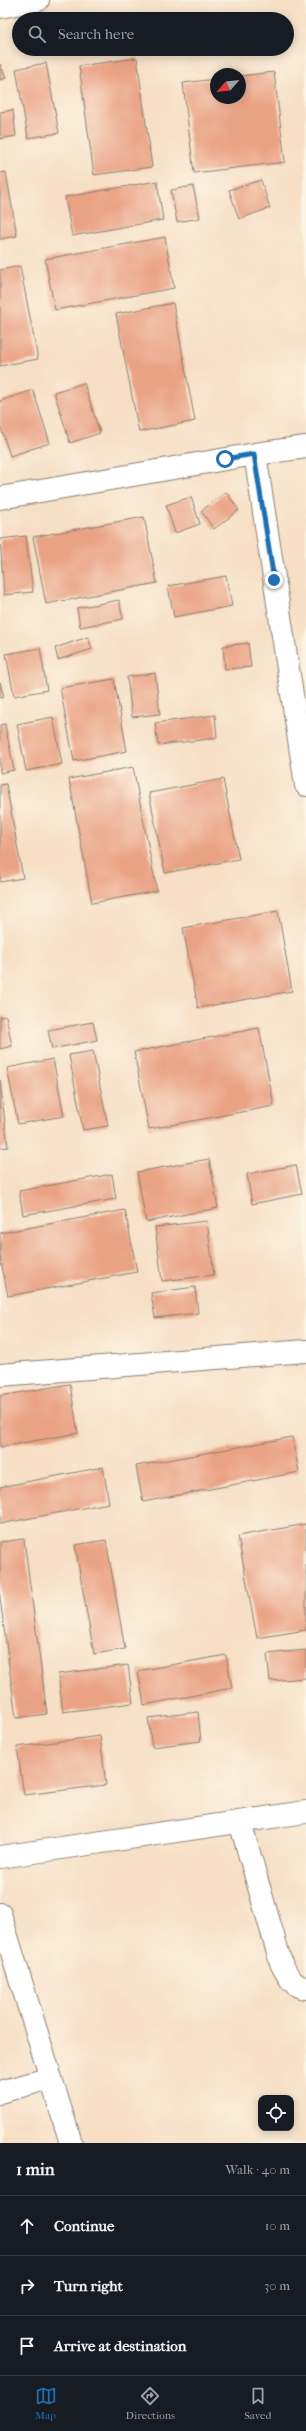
<!DOCTYPE html>
<html lang="en">
<head>
<meta charset="utf-8">
<style>
	:root { --surface:#171b24; --page:#20242c; --text:#f1f3f6; --muted:#9ea1a6; --line:#363941; --accent:#1f6fb2 }
	body { margin:0; font-family:"IM FELL French Canon",serif; background:var(--page); color:var(--text) }
	.controls { position:absolute; right:12px; bottom:12px; display:grid; overflow:hidden; border-radius:8px; box-shadow:0 2px 10px #0003 }
	.controls button { width:36px; height:36px; display:grid; place-items:center; padding:0; border:0; border-bottom:1px solid var(--line); background:var(--surface); color:var(--text); font:20px sans-serif }
	.compass { position:absolute; left:210px; top:68px; width:36px; height:36px; border-radius:50%; background:var(--surface); box-shadow:0 2px 10px #0003; rotate:243deg }
	.stop { position:absolute; width:12px; height:12px; margin:-9px; border:3px solid #1f6fb2; border-radius:50%; background:#fff }
	.stop.end { background:#1f6fb2; border-color:#fff; box-shadow:0 1px 4px #0008 }
	.list { margin:0; padding:0; list-style:none }
	h2 { display:flex; justify-content:space-between; align-items:center; height:52px; margin:0; padding:0 16px; font-size:17px }
	h2 small { font-size:13px; font-weight:400; color:var(--muted) }
	.list li { display:grid; grid-template-columns:26px 1fr auto; gap:12px; align-items:center; box-sizing:border-box; height:60px; padding:0 16px; border-top:1px solid var(--line) }
	.list b { display:block; font-size:15px; white-space:nowrap }
	.list em { font-size:13px; font-style:normal; color:var(--muted) }
	.icon { flex:none; width:22px; height:22px; fill:none; stroke:currentColor; stroke-width:2; stroke-linecap:round; stroke-linejoin:round }
	.map { position:relative; flex:none; width:306px; height:2143px; overflow:hidden }
	.search { position:absolute; background:var(--surface); box-shadow:0 2px 10px #0003; left:12px; right:12px; top:12px; height:44px; display:flex; align-items:center; gap:10px; box-sizing:border-box; padding:0 14px; border-radius:22px; color:var(--muted); font-size:15px }
	.sheet { height:232px; background:var(--surface) }
	nav { display:flex; justify-content:space-around; align-items:center; box-sizing:border-box; height:56px; border-top:1px solid var(--line); background:var(--surface); font-size:11px; color:var(--muted) }
	nav a { display:grid; justify-items:center; gap:2px }
	nav .on { color:var(--accent) }
	.map>svg:first-child { display:block }
</style>
</head>
<body>
<div class="map">
<svg width="306" height="2143" viewBox="0 0 306 2143">
	<rect width="100%" height="100%" fill="#fcf5e5"/>
	<filter id="ink" filterUnits="userSpaceOnUse"><feTurbulence type="fractalNoise" baseFrequency=".025" numOctaves="2"/><feDisplacementMap in="SourceGraphic" scale="8" xChannelSelector="R" yChannelSelector="G"/><feConvolveMatrix kernelMatrix="1 2 1 2 8 2 1 2 1" color-interpolation-filters="sRGB"/></filter>
	<filter id="wash" filterUnits="userSpaceOnUse"><feTurbulence type="fractalNoise" baseFrequency=".012" numOctaves="4" result="noise"/><feDisplacementMap in="SourceGraphic" scale="16" xChannelSelector="R" yChannelSelector="G"/><feGaussianBlur stdDeviation="0.9" result="paint"/><feColorMatrix in="noise" values="0 0 0 0 0 0 0 0 0 0 0 0 0 0 0 0 0 1.4 0 .05"/><feComposite in="paint" operator="in"/></filter>
	<g filter="url(#wash)">
		<rect width="100%" height="100%" fill="#f6dfc5"/>
		<g id="blocks">
			<path fill="#eaa284" d="M137,58L152,167L94,175L79,66Z
				M46,63L59,133L28,138L16,69Z
				M0,64L6,78L0,80Z
				M274,72L285,162L194,173L183,83L216,79V98H240V76Z
				M13,110L16,136L0,139V112Z
				M6,172L17,236L0,239V173Z
				M261,180L270,208L239,219L229,190Z
				M157,181L163,220L72,236L65,197Z
				M193,186L200,218L177,222L171,190Z
				M165,237L174,288L55,310L45,259Z
				M20,266L38,359L0,366V270Z
				M173,303L195,421L139,432L116,314Z
				M84,383L100,433L70,443L54,392Z
				M33,390L50,443L10,456L0,425V401Z
				M226,492L239,510L214,529L201,511Z
				M191,497L200,524L175,533L166,505Z
				M144,517L157,583L46,604L33,537Z
				M26,536L33,592L4,595L0,539Z
				M226,576L232,606L174,617L168,586Z
				M119,600L123,619L80,627L77,608Z
				M88,637L92,649L58,660L55,648Z
				M248,643L251,667L225,669L223,646Z
				M40,648L47,690L14,696L6,654Z
				M155,673L160,714L132,717L127,677Z
				M114,679L127,751L74,761L60,688Z
				M0,682L4,697L0,698Z
				M215,715L217,738L158,745L155,723Z
				M53,717L62,764L26,771L17,724Z
				M5,724L14,770L0,773V725Z
				M133,767L157,891L92,903L69,779Z
				M223,779L239,859L165,873L149,793Z
				M6,784L23,878L0,882V785Z
				M278,911L292,991L198,1008L183,928Z
				M6,1016L12,1046L0,1049V1017Z
				M93,1022L97,1040L52,1049L48,1030Z
				M259,1028L274,1106L149,1129L134,1052Z
				M93,1051L108,1126L83,1130L69,1055Z
				M53,1059L64,1116L18,1124L7,1068Z
				M0,1080L8,1147L0,1148Z
				M209,1159L218,1208L146,1222L137,1172Z
				M296,1165L302,1194L252,1204L247,1174Z
				M112,1174L116,1199L23,1215L19,1191Z
				M125,1210L137,1272L8,1296L0,1256V1233Z
				M207,1221L214,1275L162,1281L155,1227Z
				M195,1287L198,1313L155,1318L151,1293Z
				M70,1384L78,1433L0,1447V1396Z
				M292,1437L299,1472L143,1502L136,1466Z
				M103,1467L109,1503L0,1524V1487Z
				M306,1524V1630L257,1638L238,1536Z
				M24,1539L47,1714L16,1718L0,1598V1542Z
				M106,1540L125,1649L94,1654L75,1545Z
				M306,1650V1678L270,1681L267,1654Z
				M226,1655L232,1688L144,1705L138,1671Z
				M128,1665L133,1703L63,1712L58,1674Z
				M198,1712L201,1741L152,1747L148,1718Z
				M100,1736L106,1785L24,1795L17,1747Z"/>
		</g>
	</g>
	<g filter="url(#ink)">
		<use href="#blocks" fill-opacity="0" stroke="#897e70" stroke-width="1"/>
		<g fill="none" stroke-linecap="round" stroke-linejoin="round">
			<g stroke="#897e70" stroke-width="24">
				<path id="minor" d="M0,7L38,0
					M255,454L306,785
					M0,498L255,454L306,447
					M0,1375L306,1351
					M240,1822L281,1963C287,1974 292,1987 306,1988
					M0,1857L306,1812
					M0,1914L71,2143
					M0,2092L51,2078"/>
			</g>
			<use href="#minor" stroke="#fff" stroke-width="22"/>
		</g>
	</g>
	<g fill="none" stroke-linecap="round" stroke-linejoin="round" filter="url(#ink)">
		<path stroke="#1f6fb2" stroke-width="5" d="M225,459L254,454L274,580"/>
	</g>
</svg>
<div class="controls">
<button><svg class="icon" aria-label="locate" viewBox="0 0 24 24"><circle cx="12" cy="12" r="6"/><path d="M12 2v4M12 18v4M2 12h4M18 12h4"/></svg></button>
</div>
<svg class="compass" viewBox="-18 -18 36 36"><path d="M0-13l5 13h-10z" fill="#e53935"/><path d="M0 13l5-13h-10z" fill="#9ea1a6"/></svg>
<div class="stop" style="left:225px;top:459px"></div>
<div class="stop end" style="left:274px;top:580px"></div>
<div class="search"><svg class="icon" aria-label="search" viewBox="0 0 24 24"><circle cx="10" cy="10" r="6"/><path d="M15 15l6 6"/></svg>Search here</div>
</div>
<section class="sheet">
<h2>1 min<small>Walk · 40 m</small></h2>
<ul class="list">
<li><svg class="icon" aria-label="ahead" viewBox="0 0 24 24"><path d="M12 20V5M6 11l6-6 6 6"/></svg><div><b>Continue</b></div><em>10 m</em></li>
<li><svg class="icon" aria-label="right" viewBox="0 0 24 24"><path d="M7 20v-9h11M14 6l5 5-5 5"/></svg><div><b>Turn right</b></div><em>30 m</em></li>
<li><svg class="icon" aria-label="arrive" viewBox="0 0 24 24"><path d="M6 21V4h12l-3 4 3 4H6"/></svg><div><b>Arrive at destination</b></div></li>
</ul>
</section>
<nav>
<a class="on"><svg class="icon" aria-label="map" viewBox="0 0 24 24"><path d="M3 6l6-2 6 2 6-2v14l-6 2-6-2-6 2zM9 4v14M15 6v14"/></svg>Map</a>
<a><svg class="icon" aria-label="directions" viewBox="0 0 24 24"><path d="M12 3l9 9-9 9-9-9zM9 14v-3h6M13 9l2 2-2 2"/></svg>Directions</a>
<a><svg class="icon" aria-label="saved" viewBox="0 0 24 24"><path d="M7 4h10v16l-5-4-5 4z"/></svg>Saved</a>
</nav>
</body>
</html>
